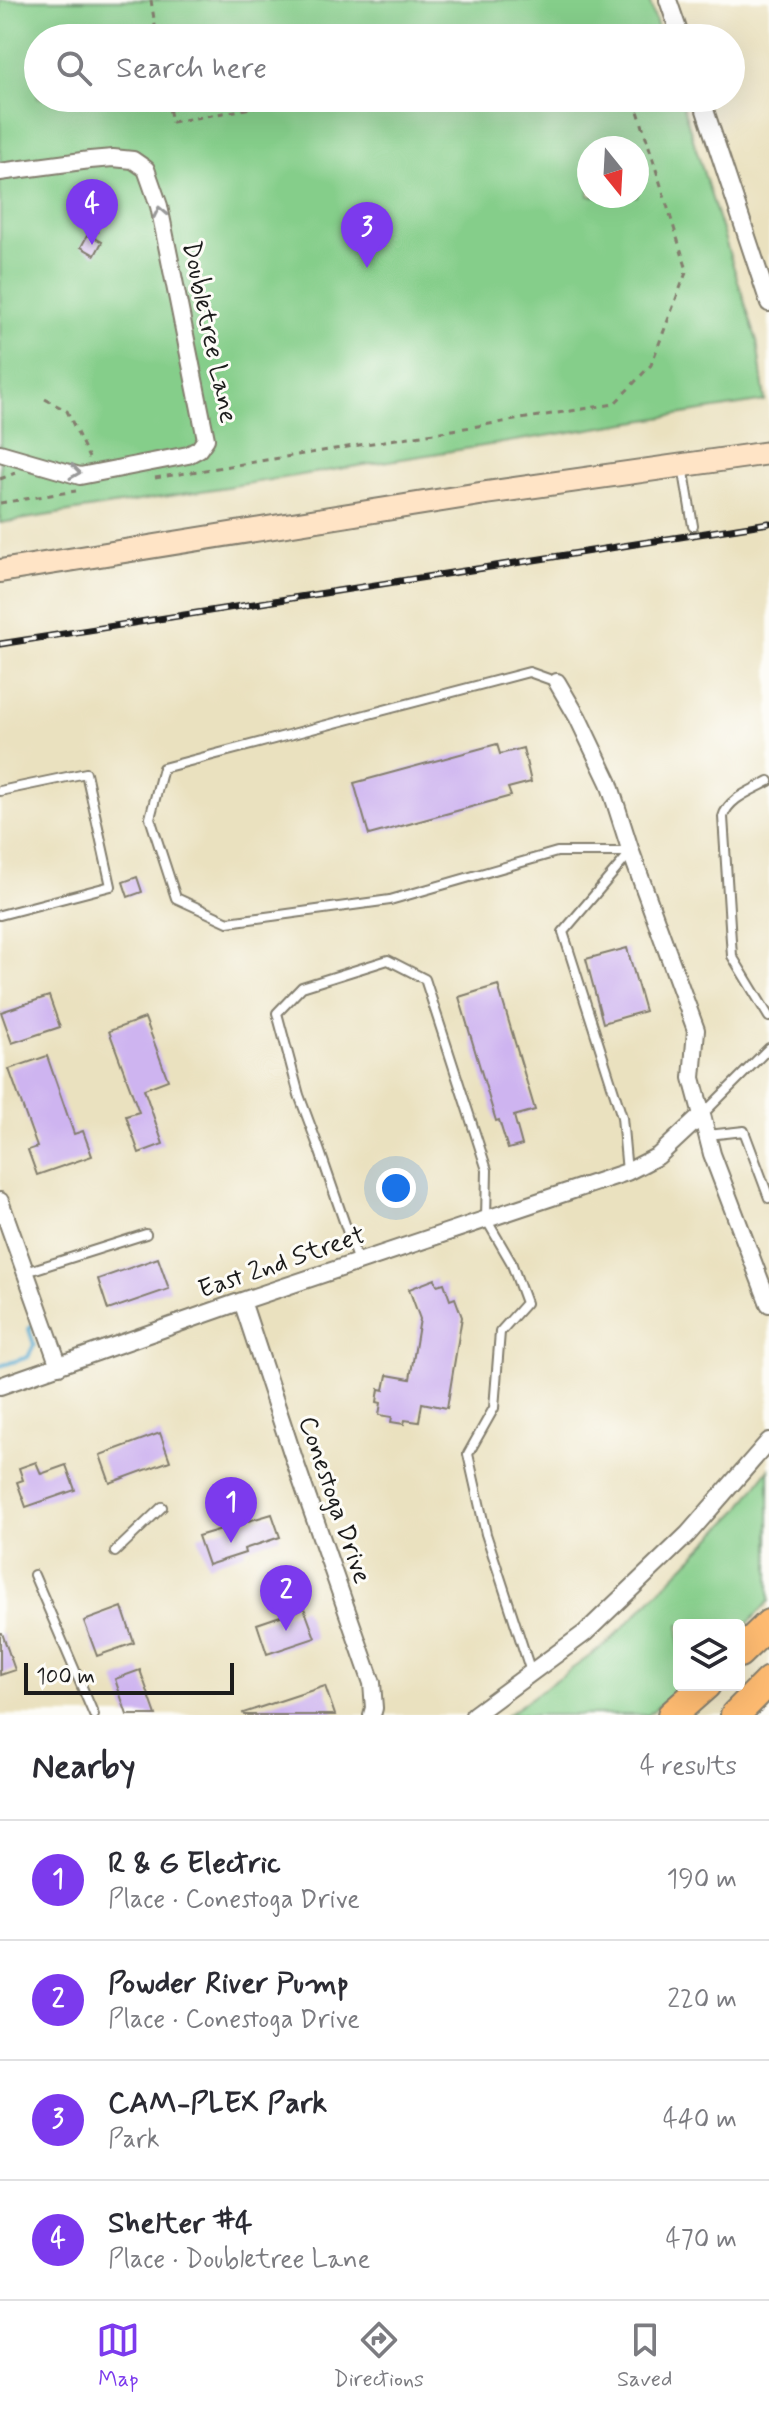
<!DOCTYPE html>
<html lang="en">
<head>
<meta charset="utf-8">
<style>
	:root { --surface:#fff; --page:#f2f2f3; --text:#2b2b33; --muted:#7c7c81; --line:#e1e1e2; --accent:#7c3aed }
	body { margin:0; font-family:Mynerve,sans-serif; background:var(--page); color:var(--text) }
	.controls { position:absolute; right:24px; bottom:24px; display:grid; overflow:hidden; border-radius:8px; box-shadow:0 8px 32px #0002 }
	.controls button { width:72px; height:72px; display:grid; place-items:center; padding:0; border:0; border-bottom:2px solid var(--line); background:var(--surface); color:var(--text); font:40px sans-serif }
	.compass { position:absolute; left:577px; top:136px; width:72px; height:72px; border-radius:50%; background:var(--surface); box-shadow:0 8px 32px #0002; rotate:162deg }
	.scale { position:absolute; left:24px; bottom:20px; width:210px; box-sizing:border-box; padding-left:8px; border:4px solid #1c1c1c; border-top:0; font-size:22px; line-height:28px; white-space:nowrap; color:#1c1c1c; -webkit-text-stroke:6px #fdfcf7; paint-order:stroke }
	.you { position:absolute; left:396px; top:1188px; width:28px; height:28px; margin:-20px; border:6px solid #fff; border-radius:50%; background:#1a73e8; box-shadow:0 0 0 12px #1a73e833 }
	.badge { display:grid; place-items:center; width:52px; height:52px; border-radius:50%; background:var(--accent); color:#fff; font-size:26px; font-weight:700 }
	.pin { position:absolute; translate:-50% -66px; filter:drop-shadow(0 2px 4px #0008) }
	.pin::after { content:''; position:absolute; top:42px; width:28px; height:24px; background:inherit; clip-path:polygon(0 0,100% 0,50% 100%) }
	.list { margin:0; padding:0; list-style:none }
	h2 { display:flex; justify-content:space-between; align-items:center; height:104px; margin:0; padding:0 32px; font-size:34px }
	h2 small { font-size:26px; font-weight:400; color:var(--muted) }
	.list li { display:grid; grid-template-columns:52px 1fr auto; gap:24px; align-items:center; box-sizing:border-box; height:120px; padding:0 32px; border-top:2px solid var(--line) }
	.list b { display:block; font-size:30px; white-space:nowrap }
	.list p { margin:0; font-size:26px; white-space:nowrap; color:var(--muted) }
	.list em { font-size:26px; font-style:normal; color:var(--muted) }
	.icon { flex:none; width:44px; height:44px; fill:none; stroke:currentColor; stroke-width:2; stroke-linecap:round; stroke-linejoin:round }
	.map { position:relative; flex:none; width:769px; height:1715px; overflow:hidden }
	.search { position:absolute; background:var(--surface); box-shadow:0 8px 32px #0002; left:24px; right:24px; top:24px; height:88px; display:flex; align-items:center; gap:20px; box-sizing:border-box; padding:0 28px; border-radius:44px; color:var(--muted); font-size:30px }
	.sheet { height:584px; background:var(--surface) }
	nav { display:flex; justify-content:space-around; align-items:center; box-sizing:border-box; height:112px; border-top:2px solid var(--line); background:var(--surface); font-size:22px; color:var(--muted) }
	nav a { display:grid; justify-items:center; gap:4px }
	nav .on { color:var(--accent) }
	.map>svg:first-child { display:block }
</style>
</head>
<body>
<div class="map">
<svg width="769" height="1715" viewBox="0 0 769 1715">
	<rect width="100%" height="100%" fill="#fdfcf7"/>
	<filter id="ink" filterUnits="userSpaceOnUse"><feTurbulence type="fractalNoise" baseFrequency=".0125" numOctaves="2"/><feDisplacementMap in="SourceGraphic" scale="16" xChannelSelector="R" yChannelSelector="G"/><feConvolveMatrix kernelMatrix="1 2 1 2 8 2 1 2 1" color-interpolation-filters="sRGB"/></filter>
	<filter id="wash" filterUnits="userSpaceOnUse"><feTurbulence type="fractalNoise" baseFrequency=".006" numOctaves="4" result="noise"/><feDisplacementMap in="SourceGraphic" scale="32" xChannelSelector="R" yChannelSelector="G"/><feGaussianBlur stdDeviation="1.8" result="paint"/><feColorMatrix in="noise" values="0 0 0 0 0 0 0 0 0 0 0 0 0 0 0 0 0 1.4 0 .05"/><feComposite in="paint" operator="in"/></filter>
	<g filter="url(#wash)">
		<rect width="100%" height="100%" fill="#eae1bf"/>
		<path fill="#85ce8a" stroke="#507553" stroke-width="2" fill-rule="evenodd" d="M0,0H649L661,38H38V98H680L757,341L765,401L0,523ZM589,148H637V196H589Z
			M769,1469V1601L739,1633V1625H679V1685H683L648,1715H507L608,1643L738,1511Z"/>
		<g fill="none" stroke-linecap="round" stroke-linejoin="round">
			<path stroke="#52a7ce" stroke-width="4" d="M0,1366L28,1357L34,1345L29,1329L33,1325"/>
		</g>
		<g id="blocks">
			<path fill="#ceb4f0" d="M88,234L102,242L95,255L81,247Z
				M497,744L500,754L523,748L531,782L508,788L511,796L369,835L354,783Z
				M137,877L142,892L128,897L123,882Z
				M627,948L645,1011L603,1023L586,959Z
				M498,985L535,1110L514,1116L522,1145L508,1149L499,1120L496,1121L459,997Z
				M49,996L60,1027L12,1043L1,1012Z
				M145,1018L168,1080L144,1089L163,1144L139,1153L126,1116L139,1112L109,1031Z
				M47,1056L74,1134L83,1131L92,1156L37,1175L28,1150L37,1147L9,1069Z
				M158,1258L169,1289L108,1310L98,1279Z
				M435,1279L437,1285L444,1283L450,1300L455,1298L462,1317L447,1408L422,1403L419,1422L405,1420L404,1424L391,1422L392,1417L379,1415L381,1403L377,1402L379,1389L384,1390L387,1375L410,1379L420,1319L409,1289Z
				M160,1433L170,1461L110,1483L100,1455Z
				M36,1462L41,1474L66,1465L75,1490L26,1507L17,1482L23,1480L19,1468Z
				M272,1514L280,1537L244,1549L245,1553L208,1565L198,1536Z
				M122,1607L134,1643L97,1656L84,1621Z
				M304,1608L315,1638L267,1654L257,1624Z
				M0,1633H2L15,1670L0,1675Z
				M140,1670L156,1715H127L115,1679Z
				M325,1686L335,1715H244L243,1713Z"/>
		</g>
	</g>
	<g filter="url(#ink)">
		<use href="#blocks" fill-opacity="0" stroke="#837e6e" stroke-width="2"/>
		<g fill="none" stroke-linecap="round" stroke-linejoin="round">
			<g stroke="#837e6e" stroke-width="12">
				<path id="service" d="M683,466L693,526
					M557,682L529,672L163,768L150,818L176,898L228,922L390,900L557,852H630
					M769,781C753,790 728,798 723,817L732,956L769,1017
					M0,791L86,773L111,886L0,915
					M702,1115L769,1048
					M708,1135L744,1131L769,1198
					M627,1172L622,1117L563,932L631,852
					M358,1262L318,1146L299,1095L277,1013L302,987L388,960L425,979L487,1170L486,1219L511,1262L526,1303L500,1332L494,1408L468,1454L486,1534L531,1672
					M26,1272L146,1234
					M115,1552L162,1507
					M34,1575L94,1715"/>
			</g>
			<g stroke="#837e6e" stroke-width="20">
				<path id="minor" d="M668,0L681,38
					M701,98L769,303
					M0,172L90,160L113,158L133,160L146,169L159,206L206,439L199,449L188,455L80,476L0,453
					M557,682L578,718L609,783L631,852L696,1030L692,1078L702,1115L712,1154L769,1304
					M0,1201L59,1366
					M242,1301L295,1462L372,1683L374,1708L372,1715
					M0,1386L242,1301L627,1172L658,1156L702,1115
					M474,1715L585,1633L688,1534L769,1441"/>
			</g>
			<g stroke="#837e6e" stroke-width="26">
				<path id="secondary" d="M0,571L486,493L769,453"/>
			</g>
			<g stroke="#837e6e" stroke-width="32">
				<path id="motorway" d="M739,1653L769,1624
					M672,1715L706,1685
					M735,1715L769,1681"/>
			</g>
			<path stroke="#837e6e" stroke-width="3" stroke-dasharray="6 6" stroke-linecap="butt" d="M151,0L157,38
				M167,98L172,122L309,98
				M93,191L98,233L95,238
				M45,399L67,411L89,458
				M155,478L614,404L651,365L687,270L634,98
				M0,479L15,473
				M0,503L76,491"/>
			<use href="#service" stroke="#fff" stroke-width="8"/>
			<use href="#minor" stroke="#fff" stroke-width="16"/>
			<use href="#secondary" stroke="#ffe4c6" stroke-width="22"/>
			<use href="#motorway" stroke="#febb71" stroke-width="28"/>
			<g stroke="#1c1c1c" stroke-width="7">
				<path id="rail" d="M0,644L769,523"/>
			</g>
			<use href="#rail" stroke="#fdfcf7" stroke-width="4" stroke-dasharray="12" stroke-linecap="butt"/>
		</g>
		<defs><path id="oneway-chevron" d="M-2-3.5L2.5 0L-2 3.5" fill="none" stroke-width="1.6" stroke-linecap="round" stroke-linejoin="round" transform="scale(2)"/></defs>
		<g stroke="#999">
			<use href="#oneway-chevron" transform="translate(160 212) rotate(-102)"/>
			<use href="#oneway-chevron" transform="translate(75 472) rotate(8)"/>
		</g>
	</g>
	<g text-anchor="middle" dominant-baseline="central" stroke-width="6" stroke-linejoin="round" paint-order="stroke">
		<g font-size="26" fill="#1c1c1c" stroke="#fdfcf7">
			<text transform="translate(209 332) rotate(78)">Doubletree Lane</text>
			<text transform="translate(282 1263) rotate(-19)">East 2nd Street</text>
			<text transform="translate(334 1500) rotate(71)">Conestoga Drive</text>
		</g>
	</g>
</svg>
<div class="controls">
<button><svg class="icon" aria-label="layers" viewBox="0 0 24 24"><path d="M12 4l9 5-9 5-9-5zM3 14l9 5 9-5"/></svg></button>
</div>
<svg class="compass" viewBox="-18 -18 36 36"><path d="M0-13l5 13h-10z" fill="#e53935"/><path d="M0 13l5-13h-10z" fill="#7c7c81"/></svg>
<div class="scale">100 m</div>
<div class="you"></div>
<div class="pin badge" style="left:231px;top:1543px">1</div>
<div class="pin badge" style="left:286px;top:1631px">2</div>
<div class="pin badge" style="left:367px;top:268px">3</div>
<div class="pin badge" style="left:92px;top:245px">4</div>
<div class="search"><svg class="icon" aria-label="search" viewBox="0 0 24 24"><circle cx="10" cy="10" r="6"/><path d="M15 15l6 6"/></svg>Search here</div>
</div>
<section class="sheet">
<h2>Nearby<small>4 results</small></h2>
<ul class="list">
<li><span class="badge">1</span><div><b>R &amp; G Electric</b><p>Place · Conestoga Drive</p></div><em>190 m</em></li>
<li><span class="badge">2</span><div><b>Powder River Pump</b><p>Place · Conestoga Drive</p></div><em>220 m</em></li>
<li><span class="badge">3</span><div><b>CAM-PLEX Park</b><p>Park</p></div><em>440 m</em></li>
<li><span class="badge">4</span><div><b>Shelter #4</b><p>Place · Doubletree Lane</p></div><em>470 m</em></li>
</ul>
</section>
<nav>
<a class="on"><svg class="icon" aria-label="map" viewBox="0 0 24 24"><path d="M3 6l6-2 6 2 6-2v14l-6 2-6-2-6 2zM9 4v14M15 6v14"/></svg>Map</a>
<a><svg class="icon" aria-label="directions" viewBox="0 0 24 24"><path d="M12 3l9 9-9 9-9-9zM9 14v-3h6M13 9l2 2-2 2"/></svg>Directions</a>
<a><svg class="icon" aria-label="saved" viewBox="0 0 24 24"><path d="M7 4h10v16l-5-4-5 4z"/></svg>Saved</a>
</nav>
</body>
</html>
